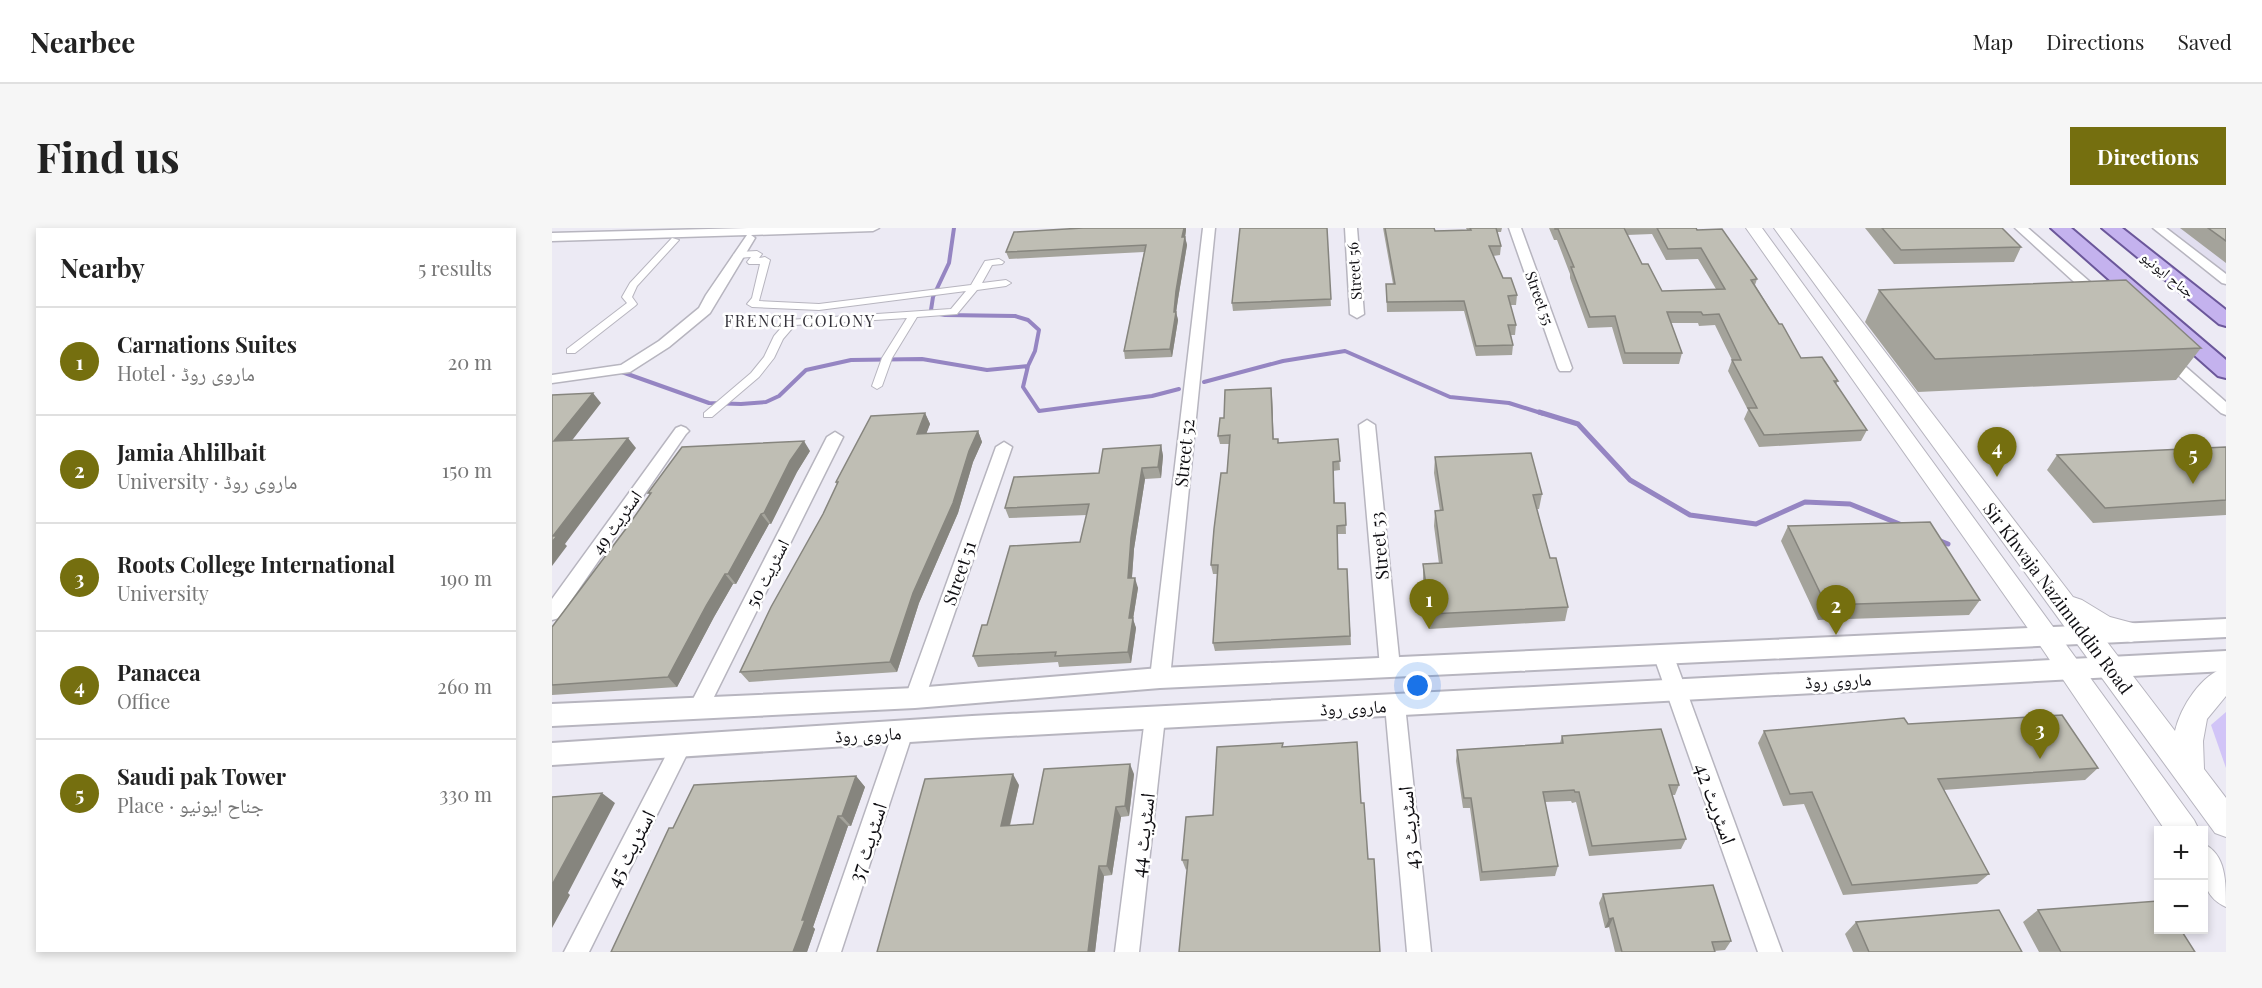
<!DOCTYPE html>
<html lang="en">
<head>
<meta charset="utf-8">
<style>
	:root { --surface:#fff; --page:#f6f6f6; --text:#222; --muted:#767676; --line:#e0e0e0; --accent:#756f0f }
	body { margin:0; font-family:"Playfair Display","Noto Naskh Arabic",serif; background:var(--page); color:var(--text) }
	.controls { position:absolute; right:18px; bottom:18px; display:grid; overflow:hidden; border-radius:0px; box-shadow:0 3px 9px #0003 }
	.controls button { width:54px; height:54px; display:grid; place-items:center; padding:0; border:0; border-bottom:2px solid var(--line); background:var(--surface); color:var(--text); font:30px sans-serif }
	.you { position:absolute; left:866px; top:458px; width:21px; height:21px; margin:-15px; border:4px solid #fff; border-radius:50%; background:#1a73e8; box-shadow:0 0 0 9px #1a73e833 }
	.badge { display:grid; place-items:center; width:39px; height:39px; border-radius:50%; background:var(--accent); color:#fff; font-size:20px; font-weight:700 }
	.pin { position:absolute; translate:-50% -50px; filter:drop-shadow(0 2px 3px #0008) }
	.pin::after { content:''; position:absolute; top:32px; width:21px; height:18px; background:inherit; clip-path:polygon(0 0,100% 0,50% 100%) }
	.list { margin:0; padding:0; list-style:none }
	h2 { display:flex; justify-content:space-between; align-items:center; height:78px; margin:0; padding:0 24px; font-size:26px }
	h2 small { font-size:20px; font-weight:400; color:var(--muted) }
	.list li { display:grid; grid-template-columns:39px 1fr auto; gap:18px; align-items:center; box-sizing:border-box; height:108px; padding:0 24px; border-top:2px solid var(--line) }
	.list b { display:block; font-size:22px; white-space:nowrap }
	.list p { margin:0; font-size:20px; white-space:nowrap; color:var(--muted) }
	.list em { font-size:20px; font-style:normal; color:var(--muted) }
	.map { position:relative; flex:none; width:1674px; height:724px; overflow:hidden; border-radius:0px }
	header { display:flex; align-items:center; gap:36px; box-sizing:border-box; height:84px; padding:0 30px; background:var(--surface); border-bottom:2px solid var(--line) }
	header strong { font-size:28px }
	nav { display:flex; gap:33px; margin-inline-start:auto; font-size:21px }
	.intro { display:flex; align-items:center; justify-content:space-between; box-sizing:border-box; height:144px; padding:0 36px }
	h1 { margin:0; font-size:42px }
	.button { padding:15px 27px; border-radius:0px; background:var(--accent); color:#fff; font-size:21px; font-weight:700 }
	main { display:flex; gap:36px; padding:0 36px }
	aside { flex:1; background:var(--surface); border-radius:0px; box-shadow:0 3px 9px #0003 }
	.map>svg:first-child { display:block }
</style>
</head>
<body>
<header>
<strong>Nearbee</strong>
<nav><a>Map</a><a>Directions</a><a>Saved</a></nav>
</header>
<div class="intro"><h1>Find us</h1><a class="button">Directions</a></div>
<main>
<aside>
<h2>Nearby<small>5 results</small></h2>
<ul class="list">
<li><span class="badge">1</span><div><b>Carnations Suites</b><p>Hotel · ماروی روڈ</p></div><em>20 m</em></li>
<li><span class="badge">2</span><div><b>Jamia Ahlilbait</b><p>University · ماروی روڈ</p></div><em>150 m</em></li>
<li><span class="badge">3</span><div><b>Roots College International</b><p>University</p></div><em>190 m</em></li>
<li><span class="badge">4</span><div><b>Panacea</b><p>Office</p></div><em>260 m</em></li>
<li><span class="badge">5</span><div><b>Saudi pak Tower</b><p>Place · جناح ایونیو</p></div><em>330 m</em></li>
</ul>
</aside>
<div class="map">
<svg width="1674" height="724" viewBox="0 0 1674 724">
	<rect width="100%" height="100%" fill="#eceaf4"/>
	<path fill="#e1deef" d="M1607,0H1674V52Z"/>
	<path fill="#d1c4f7" d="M1674,484V540L1659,497Z"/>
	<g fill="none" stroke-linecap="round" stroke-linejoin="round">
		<path stroke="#9585c2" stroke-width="4" d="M402,0L397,35L381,69L379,82L382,85L393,87L463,88L476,92L487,102L483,123L475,140
			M67,143L157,175L189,176L214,174L227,168L254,142L299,132L370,131L435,142L476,138L471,159L487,183L600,168L627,161
			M652,154L731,133L793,123L898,169L957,175L992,186"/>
		<path stroke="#9585c2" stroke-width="5" d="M987,184L1026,196L1078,252L1138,287L1204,296L1253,274L1298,276L1350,297
			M1386,312L1396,316"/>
		<g stroke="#b7b5bf" stroke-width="2">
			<path id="pedestrian" d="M120,10L127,12L85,58L80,69L85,76L83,78L23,125H15V121L75,75L70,69L78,55Z
				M205,23L210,26L207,30L213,29L218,32L207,73L267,76L419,57L433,33L447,31L452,34L450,36L440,37L430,55L454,52L459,55L454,58L425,62L405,86L365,89L340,130L330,158L325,161L320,158L330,130L355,90L243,97L231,111L222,130L207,149L160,189H152V185L199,145L212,129L222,108L236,92L399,81L414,63L267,82L200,79L195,76L200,70L208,36H197L195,34L199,29L186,30L181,27L186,24Z"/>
		</g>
		<g stroke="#b7b5bf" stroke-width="3">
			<path id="minor" d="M196,0H327L321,3L199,7L203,10L158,85L117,119L78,144L0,155V147L69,137L107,113L147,80L154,67L195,7L0,13V5Z
				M651,0H663L618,450L615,456L608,458L601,456L598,450Z
				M793,0H805L812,86L805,90L798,86Z
				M957,0H969L1020,140L1018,143H1008L1006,140Z
				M1463,0H1476L1553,67L1554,70L1553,73H1543Z
				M1601,0H1614L1674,46V56L1670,55Z
				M1614,125L1619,126L1674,174V187L1669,185L1609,132L1607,129L1609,126Z
				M815,192L823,197L848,439L845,444L838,447L831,444L828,439L807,197Z
				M129,198L134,200L137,203L134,206L7,390L0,392V371L124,200Z
				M283,204L291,209L153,487L146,489L139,487L136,481L139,475L275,209Z
				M452,214L460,219L373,470L370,476L363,478L356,476L353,470L444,219Z
				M1111,418L1118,421L1121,426L1230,724H1206L1101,426L1104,421Z
				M843,469L850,471L853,477L879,724H855L833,477L836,471Z
				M603,482L610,484L613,490L587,724H563L593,490L596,484Z
				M351,495L358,498L361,504L289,724H265L341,504L344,498Z
				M130,507L137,510L140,516L37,724H12L123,510Z"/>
		</g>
		<g stroke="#b7b5bf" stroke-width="4">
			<path id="tertiary" d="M1674,391V409L608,460L363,480L0,498V476L363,460L608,440Z
				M1674,423V443L420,510L0,537V515L420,488Z"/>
		</g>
		<g stroke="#b7b5bf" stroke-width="2">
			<path id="secondary" d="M1194,0H1210L1642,592L1647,602H1613L1487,416Z
				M1222,0H1238L1521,369L1530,372L1558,389L1588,397L1592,404L1588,411L1579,414L1549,406L1623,503C1629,478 1649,447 1674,439V468L1655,491L1651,513L1652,541L1674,570V609L1663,605Z
				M1652,616C1674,627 1674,653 1674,679C1648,668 1649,640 1652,616Z"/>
		</g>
		<g stroke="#6b579a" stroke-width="4">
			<path id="primary" d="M1499,0H1519L1674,132V150L1666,148Z
				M1550,0H1570L1674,82V98L1667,96Z"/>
		</g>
		<use href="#pedestrian" fill="#fff" fill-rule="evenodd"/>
		<use href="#minor" fill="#fff" fill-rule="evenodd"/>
		<use href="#tertiary" fill="#fff" fill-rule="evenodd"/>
		<use href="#secondary" fill="#fff" fill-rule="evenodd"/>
		<use href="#primary" fill="#c4b2ee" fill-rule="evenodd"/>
	</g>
	<path fill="#a4a39b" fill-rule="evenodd" d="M775,0L779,78L681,83L680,75Z
		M831,0H882L883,3L915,2L914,0H950L949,4H945L949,18L948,27L941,28L951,50L965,67L964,77H958L964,97L963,107H959L961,117L960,127L924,128L912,83L835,84L834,56H841Z
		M997,0H1144L1205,51L1203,57L1249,130L1286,153L1284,156L1315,202L1309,213L1207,219L1192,191L1196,182L1176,143L1180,132L1163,97L1147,98L1146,95H1119L1130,125L1127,136H1071L1060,99L1036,100L1018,50V46L1005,12H1002ZM1100,6L1114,32L1146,31L1164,61L1110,63L1090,36L1075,7Z
		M1313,0H1450L1469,19L1462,34L1342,36Z
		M1628,0H1674V35Z
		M634,2L633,9L635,17L626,71L624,84L626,92L620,129L573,131L572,123L592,24L457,31L454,24Z
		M1327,62L1649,120L1624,152L1366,164L1313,94Z
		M720,168L721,211L726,215L786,211L788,242L781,243L783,275H793L794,306H785L786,341H795L799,417L663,423L661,415L665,346H661L659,337L675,245L677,216H668L666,208L672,190Z
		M373,185L378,196L374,206L426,203L430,214L421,234L406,285L367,375L345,444L197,454L188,444L271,286L285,257L284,254Z
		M609,217L611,228L609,250L593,251L582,321L580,350L586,360L581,391L584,400L579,435L507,439L506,434L426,439L421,428L435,397L528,314L535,287L457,290L453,280L547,245Z
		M1674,219V287L1541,295L1495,242L1505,227Z
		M258,223L245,244L219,296H217L184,356H181L162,389L125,459L0,467V399L76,298L98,266L96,265Z
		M883,229L990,266L987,281H985L998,330L1016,379L1013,393L877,401L871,351V336H887L882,298L883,283H888L882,245Z
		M1236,298L1428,372L1417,387L1266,392L1229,313Z
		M1356,496L1546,540L1533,552L1391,562L1437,646L1425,656L1291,667L1252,576L1231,578L1206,515L1212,503Z
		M1010,508L1127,557L1123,567H1120L1134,611L1129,621L1037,628L1024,574L1020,575L1019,573L993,574L1006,638L1003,648L928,653L918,580H911L904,533L905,522L1008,515Z
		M731,515V519L635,641L634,642L630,632L661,587Z
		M582,546L577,588L569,589L560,647L552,648L543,724H325L467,557L458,598L481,596Z
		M304,548L313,559L299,598H296L261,699L263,701L255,724H59Z
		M1051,666L1179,713L1173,722L1162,723L1163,724H1063L1057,699L1053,700L1047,675Z
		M1486,682L1643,724H1487L1471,694Z
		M1304,694L1470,724H1301L1293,706Z"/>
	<path fill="#86857e" d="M632,0H634V2L632,17L630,9Z
		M633,9L635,17L626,71L623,92L624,84L626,92L620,129L618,121L624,63Z
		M719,160L720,168L722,220L721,211Z
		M41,165L49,175L11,224L2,213Z
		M373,185L378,196L370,217L365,206Z
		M426,203L430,214L421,234L406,285L367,375L345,444L338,434L361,365L417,223Z
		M76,210L84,220L13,316L15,318L0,338V314L1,308Z
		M252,213L258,223L245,244L219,296L212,285L238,233Z
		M609,217L611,228L609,250L606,239Z
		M590,240L593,251L582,321L579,361L576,350L579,310Z
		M209,286L217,296L184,356L176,346Z
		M173,346L181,356L162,389L125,459L116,449L154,378Z
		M583,350L586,360L581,391L584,400L579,435L576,424L577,390Z
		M578,536L582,546L577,588L573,578Z
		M461,546L467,557L455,608L449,598Z
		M304,548L313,559L299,598L290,588Z
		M50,565L63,575L16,665L18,667L0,700V657Z
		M564,579L569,589L560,647L555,638Z
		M286,588L296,598L261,699L263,701L255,724H241L250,692Z
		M547,638L552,648L543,724H536Z
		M1061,690L1057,699L1053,700L1057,691Z"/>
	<path fill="#bfbeb4" stroke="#86857e" stroke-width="1.5" d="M531,0H632L630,9H633L624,63L622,84H624L618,121L572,123L594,17L454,24L462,4Z
		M688,0H775L779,71L680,75Z
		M833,0H882L883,3L919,2L918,0H944L949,18H937L951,50H959L965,67L956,68L964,97H956L961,117L924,118L912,73L835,74L834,56H843Z
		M1003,0H1072L1090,36H1096L1110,63L1173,61L1149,20L1116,21L1105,0H1144L1145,2L1170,1L1205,51L1199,52L1227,96H1230L1249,130L1270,129L1286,153H1282L1315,202L1212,207L1196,180H1205L1180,132H1189L1167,86L1151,87L1149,84H1115L1130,125H1073L1063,88L1038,89L1019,39H1022L1006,1H1003Z
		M1330,0H1450L1469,19L1349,22Z
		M1656,0H1674V13Z
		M1574,52L1649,120L1383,131L1327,62Z
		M719,160L721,211H726V215L786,211L788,233L781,234L782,275H793L794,297L785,298L786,341H795L798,408L661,415L666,337H659L662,301L669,245H675L678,207L666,208L668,190H672L673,162Z
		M41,165L2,213L76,210L1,308H5L0,314V167Z
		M373,185L365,206L426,203L417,223L401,275L361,365L338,434L188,444L219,379L271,286L286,254H284L319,188Z
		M252,213L238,233L212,285L209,286L176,346H173L154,378L116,449L0,457V399L76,298L99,265H96L130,219Z
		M609,217L606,239L590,240L579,310L576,350H583L577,390H581L576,424L503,428L504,424L421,428L430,397H435L458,318L528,314L537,276L453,280L462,249L547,245L551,221Z
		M1674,219V272L1553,280L1505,227Z
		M979,225L990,266L981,267L998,330H1004L1016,379L878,386L871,336L890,335L883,283L891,282L883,229Z
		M1378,294L1428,372L1274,377L1236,298Z
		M1510,487L1546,540L1386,551L1437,646L1300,657L1260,564L1238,566L1212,503L1352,490L1356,496Z
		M1109,501L1127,557H1117L1134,611L1040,618L1027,564H1023L1022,562L991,564L1006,638L930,644L919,570H912L905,522L1011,515L1010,508Z
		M805,514L809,575H812L816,631H822L828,724H627L636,632H630L634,589L661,587L665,519L731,515L730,519Z
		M578,536L573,578L564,579L555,638H547L536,724H325L373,551L461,546L449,598L481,596L492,541Z
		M304,548L290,588H286L250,692H253L241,724H59L117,600H121L142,557Z
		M50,565L0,657V569Z
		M1161,657L1179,713L1160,714L1163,724H1070L1061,690L1057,691L1051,666Z
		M1606,673V702H1629L1643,724H1509L1486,682Z
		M1447,682L1470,724H1317L1304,694Z"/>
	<g text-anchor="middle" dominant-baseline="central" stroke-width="5" stroke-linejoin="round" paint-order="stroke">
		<g font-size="15" fill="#0f0e12" stroke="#fff">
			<text transform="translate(802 43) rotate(-94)">Street 56</text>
			<text transform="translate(1616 46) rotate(39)">جناح ایونیو</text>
			<text transform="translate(988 70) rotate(70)">Street 55</text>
		</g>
		<g font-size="16" letter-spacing="1.5" fill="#34323a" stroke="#fff">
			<text x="248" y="92">FRENCH COLONY</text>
		</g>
		<g font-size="18" fill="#0f0e12" stroke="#fff">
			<text transform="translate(632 225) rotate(-84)">Street 52</text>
			<text transform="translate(64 294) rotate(-55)">اسٹریٹ 49</text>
			<text transform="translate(827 318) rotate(-95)">Street 53</text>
			<text transform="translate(215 345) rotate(-63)">اسٹریٹ 50</text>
			<text transform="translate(407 345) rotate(-71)">Street 51</text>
			<text transform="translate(1506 370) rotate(53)">Sir Khwaja Nazimuddin Road</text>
			<text transform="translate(1286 452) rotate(-3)">ماروی روڈ</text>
			<text transform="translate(801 479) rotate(-3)">ماروی روڈ</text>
			<text transform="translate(316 506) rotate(-3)">ماروی روڈ</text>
		</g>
		<g font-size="21" fill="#0f0e12" stroke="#fff">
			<text transform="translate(1165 575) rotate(70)">اسٹریٹ 42</text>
			<text transform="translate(855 600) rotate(-95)">اسٹریٹ 43</text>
			<text transform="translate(589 607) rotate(-83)">اسٹریٹ 44</text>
			<text transform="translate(314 614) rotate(-72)">اسٹریٹ 37</text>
			<text transform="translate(77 620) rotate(-63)">اسٹریٹ 45</text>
		</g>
	</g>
</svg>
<div class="controls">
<button>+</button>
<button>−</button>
</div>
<div class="you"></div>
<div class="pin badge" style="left:877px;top:401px">1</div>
<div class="pin badge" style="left:1284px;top:407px">2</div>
<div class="pin badge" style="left:1488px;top:531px">3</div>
<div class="pin badge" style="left:1445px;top:249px">4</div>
<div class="pin badge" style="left:1641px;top:256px">5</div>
</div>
</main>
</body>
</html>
